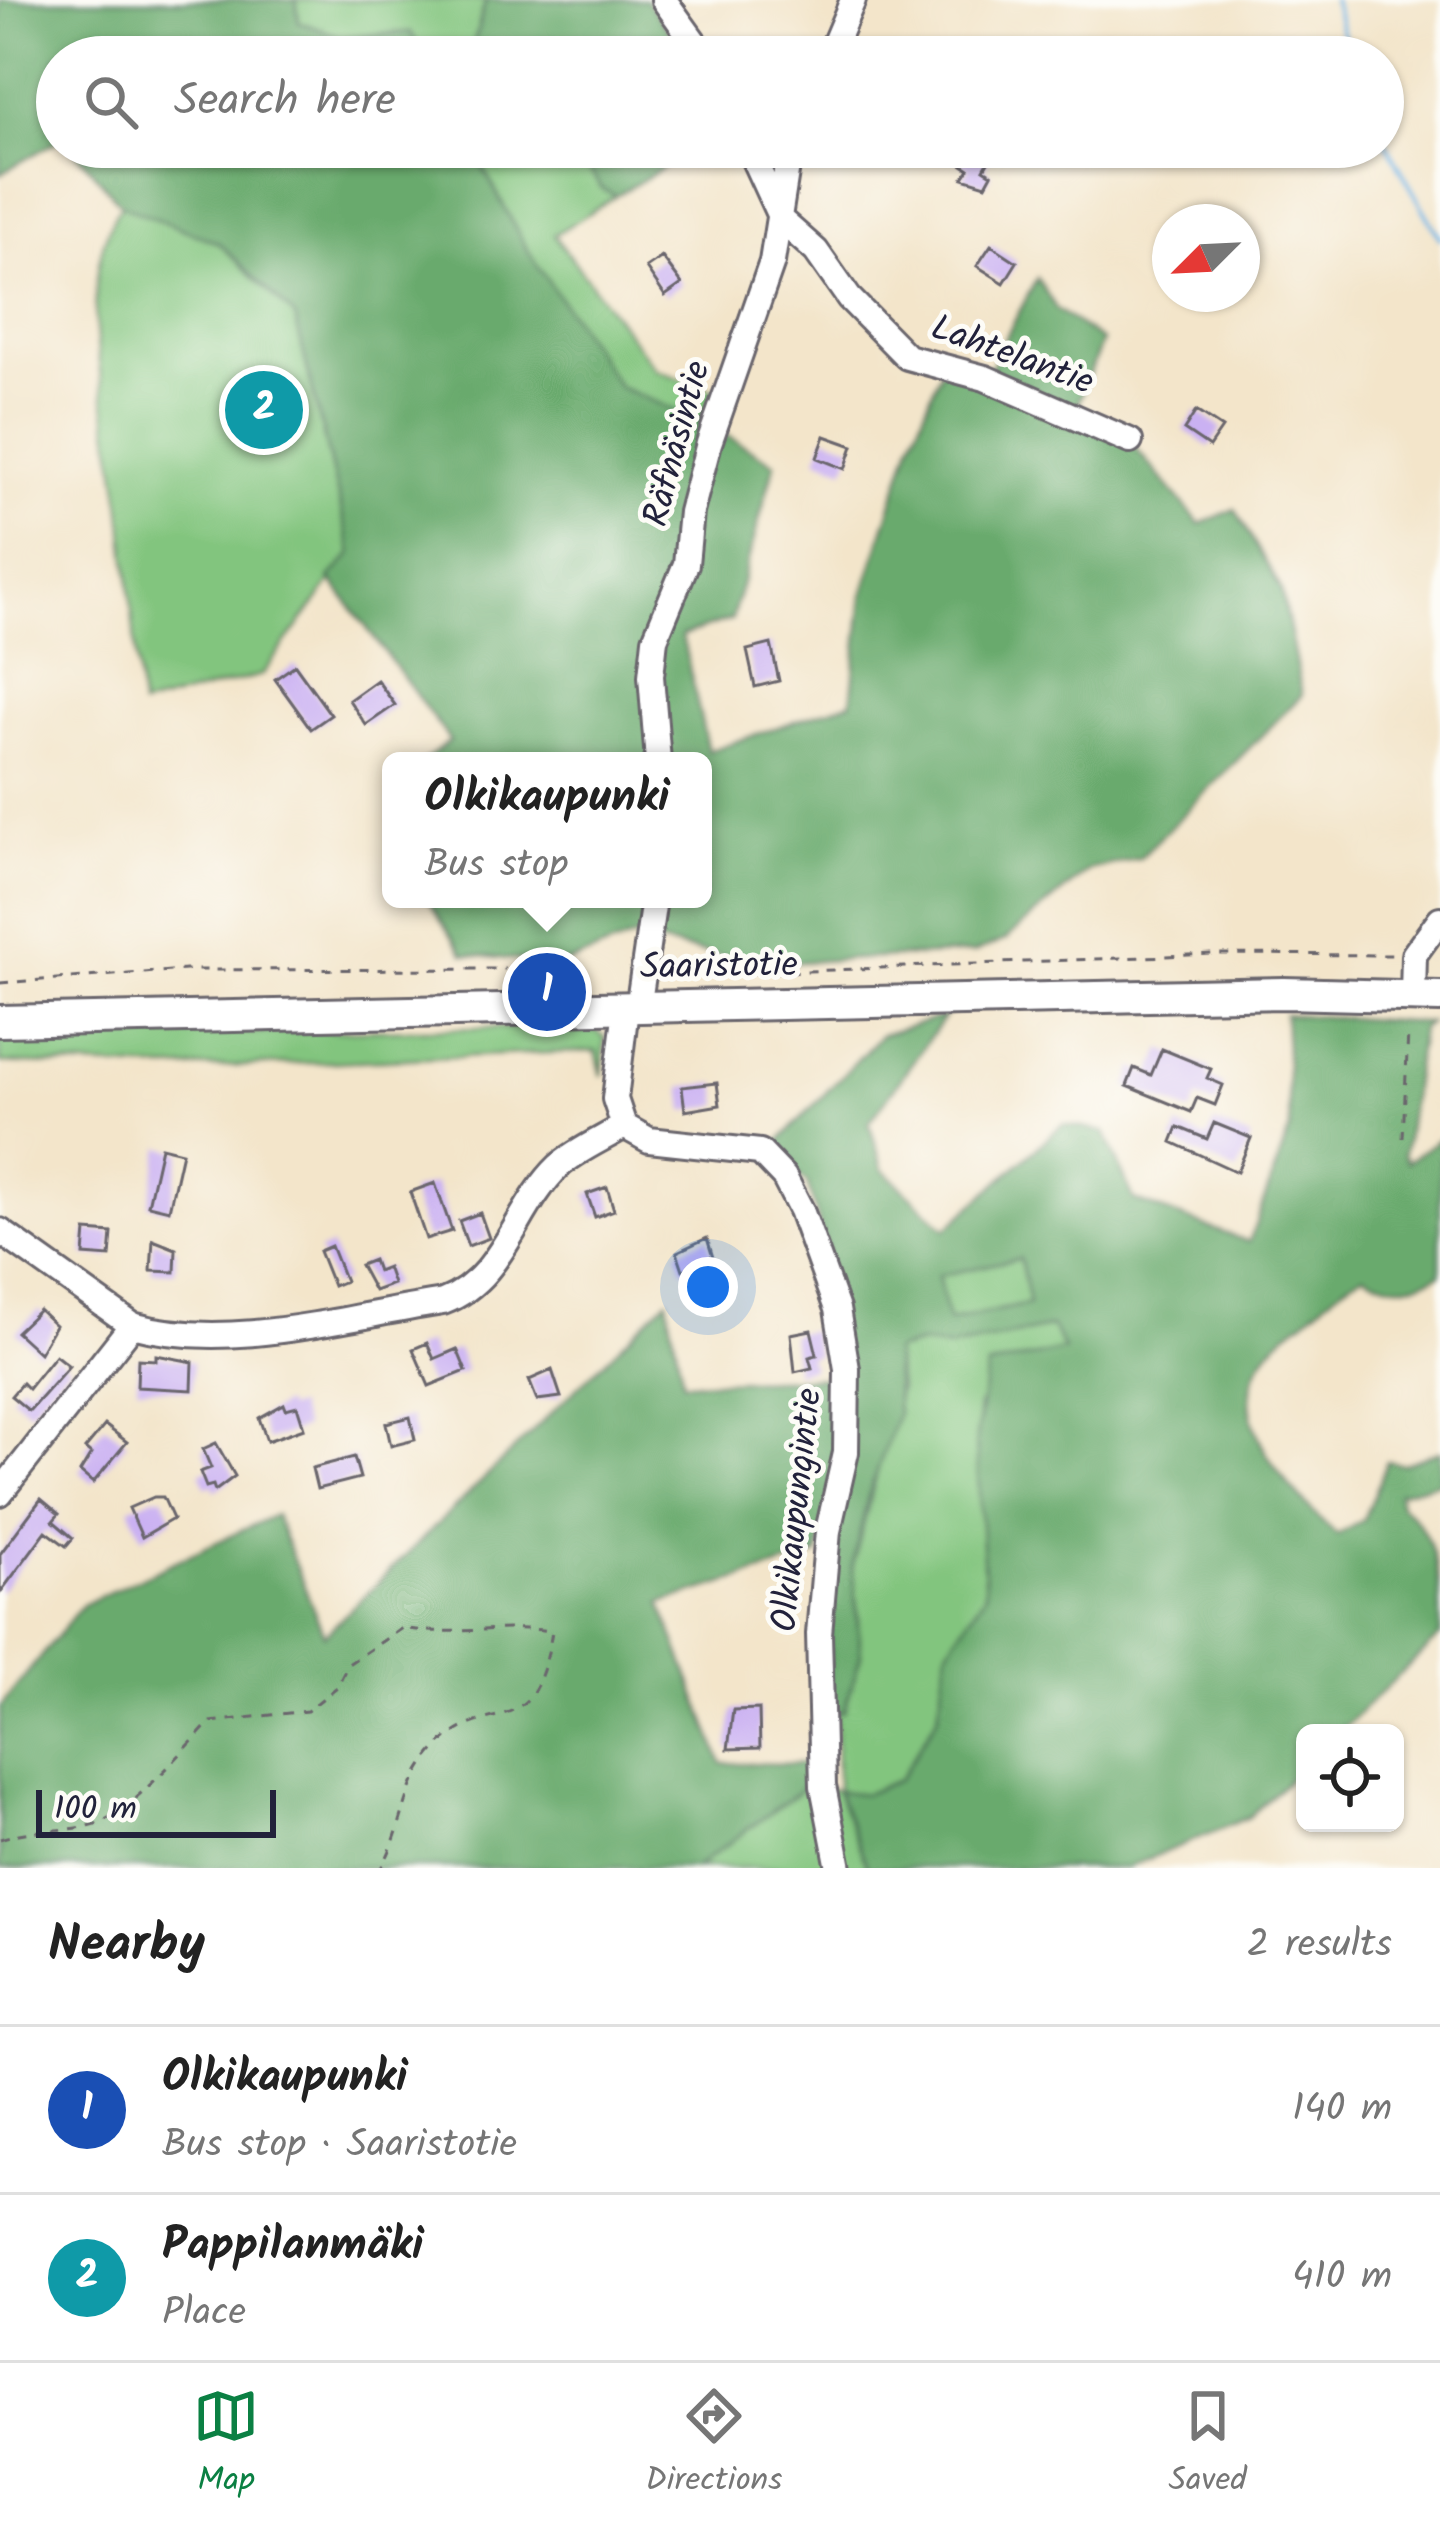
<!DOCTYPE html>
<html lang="en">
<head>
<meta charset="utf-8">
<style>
	:root { --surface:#fff; --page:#f6f6f6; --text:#222; --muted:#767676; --line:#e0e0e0; --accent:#0b8043 }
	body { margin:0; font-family:Kalam,sans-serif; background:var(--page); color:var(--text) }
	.controls { position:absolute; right:36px; bottom:36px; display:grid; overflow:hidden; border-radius:18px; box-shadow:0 3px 9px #0004 }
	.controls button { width:108px; height:108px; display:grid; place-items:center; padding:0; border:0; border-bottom:3px solid var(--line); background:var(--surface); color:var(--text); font:60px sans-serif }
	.compass { position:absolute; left:1152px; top:204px; width:108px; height:108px; border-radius:50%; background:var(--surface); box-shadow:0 3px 9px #0004; rotate:246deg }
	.scale { position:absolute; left:36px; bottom:30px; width:240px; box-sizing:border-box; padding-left:12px; border:6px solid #22223b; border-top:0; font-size:33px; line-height:42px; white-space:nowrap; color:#22223b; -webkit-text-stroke:9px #fdfcf7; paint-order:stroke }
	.you { position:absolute; left:708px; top:1287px; width:42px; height:42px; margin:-30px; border:9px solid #fff; border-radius:50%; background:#1a73e8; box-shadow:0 0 0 18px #1a73e833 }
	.badge { display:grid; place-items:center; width:78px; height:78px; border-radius:50%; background:var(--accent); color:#fff; font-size:39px; font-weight:700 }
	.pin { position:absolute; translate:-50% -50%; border:6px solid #fff; box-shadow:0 3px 12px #0006 }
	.popup { position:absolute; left:382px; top:752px; width:330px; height:156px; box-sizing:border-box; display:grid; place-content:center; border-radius:18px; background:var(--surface); filter:drop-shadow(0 3px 9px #0005); font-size:39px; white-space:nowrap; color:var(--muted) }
	.popup b { font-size:45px; color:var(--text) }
	.popup::after { content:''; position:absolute; left:50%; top:100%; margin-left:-24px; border:24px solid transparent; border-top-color:var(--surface) }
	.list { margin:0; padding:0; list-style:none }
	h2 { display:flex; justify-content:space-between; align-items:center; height:156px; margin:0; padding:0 48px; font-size:51px }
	h2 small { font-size:39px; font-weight:400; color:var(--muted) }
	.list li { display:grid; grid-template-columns:78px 1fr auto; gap:36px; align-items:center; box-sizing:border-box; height:168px; padding:0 48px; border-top:3px solid var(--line) }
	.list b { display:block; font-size:45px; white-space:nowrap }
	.list p { margin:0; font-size:39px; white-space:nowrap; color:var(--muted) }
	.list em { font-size:39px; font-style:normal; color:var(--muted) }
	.icon { flex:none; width:66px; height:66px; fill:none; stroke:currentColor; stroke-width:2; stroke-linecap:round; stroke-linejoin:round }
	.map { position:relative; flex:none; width:1440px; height:1868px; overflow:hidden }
	.search { position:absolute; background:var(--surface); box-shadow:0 3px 9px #0004; left:36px; right:36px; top:36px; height:132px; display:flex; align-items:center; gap:30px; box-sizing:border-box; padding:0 42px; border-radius:66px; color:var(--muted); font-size:45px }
	.sheet { height:492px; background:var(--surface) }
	nav { display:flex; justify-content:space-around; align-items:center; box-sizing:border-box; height:168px; border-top:3px solid var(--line); background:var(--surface); font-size:33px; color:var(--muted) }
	nav a { display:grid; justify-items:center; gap:6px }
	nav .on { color:var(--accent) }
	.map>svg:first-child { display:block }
</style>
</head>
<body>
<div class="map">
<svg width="1440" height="1868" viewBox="0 0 1440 1868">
	<rect width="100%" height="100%" fill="#fdfcf7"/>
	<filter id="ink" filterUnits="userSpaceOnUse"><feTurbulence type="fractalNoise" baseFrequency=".00833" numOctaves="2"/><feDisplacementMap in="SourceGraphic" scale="24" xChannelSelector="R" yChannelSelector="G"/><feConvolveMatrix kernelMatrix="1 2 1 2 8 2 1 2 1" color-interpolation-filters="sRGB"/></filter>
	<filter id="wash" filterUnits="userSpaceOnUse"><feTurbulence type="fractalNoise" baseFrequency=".004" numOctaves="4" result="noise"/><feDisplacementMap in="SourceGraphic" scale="48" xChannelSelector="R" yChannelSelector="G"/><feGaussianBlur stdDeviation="2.7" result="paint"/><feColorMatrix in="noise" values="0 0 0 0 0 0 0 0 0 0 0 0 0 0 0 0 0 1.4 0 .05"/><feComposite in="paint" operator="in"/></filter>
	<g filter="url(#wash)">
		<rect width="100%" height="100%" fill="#f3e5ca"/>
		<path fill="#82c57e" stroke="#52745c" stroke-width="3" d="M296,0H486L472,51L475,57H424L410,32L342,37L299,22Z
			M472,147H574L602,188L616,196L554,235L656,370L716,391L701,421L619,388L528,251Z
			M121,205L219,243L295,317L352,554L262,675L141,707C133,630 128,552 117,476C105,395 73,277 121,205Z
			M535,1027L597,1031L605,1037L602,1076L596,1051L169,1069L0,1063V1037Z
			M1020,1258L1030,1304L947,1321L938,1275Z
			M1053,1326L1064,1351L978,1405L985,1594L948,1649L938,1716L899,1780L865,1794L838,1792L868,1868H695L809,1784L837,1791L836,1711H844L859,1619L852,1568L899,1388L894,1351L921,1344L951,1348Z"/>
		<path fill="#69aa6d" stroke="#466654" stroke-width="3" fill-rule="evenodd" d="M0,0H296L299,22L342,37L411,32L424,57H57V141L0,174Z
			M486,0H646L689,57H475L471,52Z
			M72,147H472L528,251L619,387L701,421L775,463L732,619L682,636L708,751L851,702L863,595L911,444L942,368L985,377L1037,278L1057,310L1102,341L1073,416L1130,441L1200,524L1235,509L1281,589L1302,695L1140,858L1089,870L1005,940L974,953L800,962L720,956L634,938L561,965L464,954L427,899H703V761H424L450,741L330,578L352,554L295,317L219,243L121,205Z
			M574,147H698L616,196L602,189Z
			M1284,1014L1429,1023L1421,1029L1404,1155L1407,1162L1440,1138V1274C1413,1288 1391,1289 1364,1274C1337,1286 1322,1307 1298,1324C1200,1393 1273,1475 1337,1535L1363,1520L1387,1461L1403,1464L1440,1451V1482L1398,1493L1400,1505C1440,1534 1440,1585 1440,1636L1338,1733H1305V1764L1249,1817L1127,1868H868L837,1791L865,1794L899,1780L938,1716L948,1649L985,1594L976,1438L987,1367L1064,1350L1052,1327L951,1348L921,1344L894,1351L897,1414L868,1497L852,1568L861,1655L844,1712L836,1711L829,1695L828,1577L849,1479L826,1247L807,1183L771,1150L881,1035L945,1016L869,1123L883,1169L946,1229L1063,1124L1105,1132L1134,1200L1249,1242L1290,1129ZM1020,1258L1029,1304L948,1321L938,1276Z
			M667,1300L683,1382L842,1377L841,1440L818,1555L661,1603L722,1763L808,1764L809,1784L695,1868H0V1707L82,1605L275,1515L324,1635Z"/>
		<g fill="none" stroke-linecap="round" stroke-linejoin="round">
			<path stroke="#6cb3e3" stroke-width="4.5" d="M1333,0L1349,57
				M1383,138L1440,238"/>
		</g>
		<g id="blocks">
			<path fill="#cab1f2" d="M970,147L991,157L984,169L992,174L986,185L963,178L969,169L960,163Z
				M991,245L1017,262L1004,283L977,266Z
				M662,257L682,284L665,296L646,268Z
				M1196,411L1222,428L1209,447L1184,430Z
				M825,436L853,446L845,469L817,458Z
				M771,644L779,681L755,687L747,650Z
				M295,665L331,715L311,729L275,679Z
				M377,680L395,705L366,725L349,700Z
				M1162,1049L1211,1069L1207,1078L1223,1085L1215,1105L1197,1098L1191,1112L1127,1086L1134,1068L1151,1075Z
				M717,1083L720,1105L685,1111L682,1087Z
				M1214,1123L1251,1138L1237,1172L1172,1142L1178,1127L1207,1139Z
				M161,1147L182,1152L169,1210L148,1205Z
				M435,1183L452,1231L426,1239L410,1192Z
				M607,1187L614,1210L595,1217L587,1194Z
				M480,1213L489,1238L468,1246L459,1221Z
				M86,1231L112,1233L110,1257L84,1255Z
				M707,1238L714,1261L683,1270L677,1252Z
				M153,1240L176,1249L175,1272L151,1271Z
				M331,1246L345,1281L333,1286L319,1251Z
				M373,1260L377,1271L387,1267L393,1284L374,1291L360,1265Z
				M39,1310L55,1325L39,1353L16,1332Z
				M811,1330L817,1355L809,1357L812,1368L795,1372L791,1334Z
				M427,1343L434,1359L457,1349L466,1371L429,1386L413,1349Z
				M55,1355L69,1366L29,1411L11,1396L22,1383L28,1389Z
				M156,1355L193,1362L192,1390L137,1387L138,1359L156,1360Z
				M552,1370L561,1397L537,1400L529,1380Z
				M284,1404L286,1409L297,1406L304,1428L267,1441L259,1418Z
				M410,1417L415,1440L391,1446L386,1423Z
				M105,1425L127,1442L93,1483L80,1472L91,1454L85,1449Z
				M216,1443L235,1476L215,1491L213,1485L206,1487L200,1472L211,1468L203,1449Z
				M354,1457L360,1478L317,1489L312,1468Z
				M154,1497H163L173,1519L142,1537L129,1508Z
				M41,1499L59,1514L53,1521L73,1538L66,1546L46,1531L0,1593V1554Z
				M759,1709L760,1748L728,1749L733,1710Z"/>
		</g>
	</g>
	<g filter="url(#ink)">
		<use href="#blocks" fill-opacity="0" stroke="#6b666d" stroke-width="3"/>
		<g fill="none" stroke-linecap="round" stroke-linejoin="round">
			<g stroke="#6b666d" stroke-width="30">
				<path id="minor" d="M664,0L705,57
					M829,57L853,0
					M748,147L782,221L816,251L849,298L907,357L985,378L1130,441
					M658,761L651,676L655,639L686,564L691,512L709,443L772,262L790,147
					M1413,996L1414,955L1440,919
					M626,1008L615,1099L624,1126L649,1140L760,1152L784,1177L801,1210L837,1309L847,1369L846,1452L828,1531L819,1634L823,1786L839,1868
					M638,1009L654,899
					M0,1231L132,1325C229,1352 345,1317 443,1302C504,1279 515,1208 559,1166C577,1150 603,1139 624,1126
					M0,1493L132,1325"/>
			</g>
			<g stroke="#6b666d" stroke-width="36">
				<path id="major" d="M0,1021L1284,993L1440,997"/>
			</g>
			<path stroke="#6b666d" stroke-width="3" stroke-dasharray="9 9" stroke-linecap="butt" d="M664,960L737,974L1214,954L1396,955
				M0,983L185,970L505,969
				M1403,1138L1408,1032
				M0,1839C36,1827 61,1833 92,1825C126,1817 183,1751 210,1722L307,1711L337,1687L348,1664L402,1628C452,1637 501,1624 552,1631C533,1755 483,1686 428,1758C403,1789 402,1834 381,1868"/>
			<use href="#minor" stroke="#fff" stroke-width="24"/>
			<use href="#major" stroke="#fff" stroke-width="30"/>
		</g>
	</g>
	<g text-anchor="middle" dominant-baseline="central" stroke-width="10" stroke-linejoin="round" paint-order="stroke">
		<g font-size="36" fill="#22223b" stroke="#fdfcf7">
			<text transform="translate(1012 356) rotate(20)">Lahtelantie</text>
			<text transform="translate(678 444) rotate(-75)">Räfnäsintie</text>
			<text transform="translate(719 967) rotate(-1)">Saaristotie</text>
			<text transform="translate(798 1510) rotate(-84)">Olkikaupungintie</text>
		</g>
	</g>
</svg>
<div class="controls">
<button><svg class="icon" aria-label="locate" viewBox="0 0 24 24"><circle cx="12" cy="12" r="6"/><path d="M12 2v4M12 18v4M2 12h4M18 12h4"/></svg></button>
</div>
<svg class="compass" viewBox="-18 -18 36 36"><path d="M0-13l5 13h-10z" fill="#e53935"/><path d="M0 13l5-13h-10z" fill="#767676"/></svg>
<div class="scale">100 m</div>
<div class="you"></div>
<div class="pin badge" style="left:547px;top:992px;background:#1a4fb4">1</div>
<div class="popup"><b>Olkikaupunki</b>Bus stop</div>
<div class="pin badge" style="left:264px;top:410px;background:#0f9aa8">2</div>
<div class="search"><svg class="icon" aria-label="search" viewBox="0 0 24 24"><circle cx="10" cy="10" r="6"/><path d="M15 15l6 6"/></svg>Search here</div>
</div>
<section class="sheet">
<h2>Nearby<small>2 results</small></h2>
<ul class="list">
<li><span class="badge" style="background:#1a4fb4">1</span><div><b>Olkikaupunki</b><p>Bus stop · Saaristotie</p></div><em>140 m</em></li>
<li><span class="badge" style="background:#0f9aa8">2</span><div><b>Pappilanmäki</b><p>Place</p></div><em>410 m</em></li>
</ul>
</section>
<nav>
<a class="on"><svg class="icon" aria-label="map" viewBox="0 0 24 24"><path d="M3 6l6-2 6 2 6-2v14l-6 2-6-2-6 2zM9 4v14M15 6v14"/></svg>Map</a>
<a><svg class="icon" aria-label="directions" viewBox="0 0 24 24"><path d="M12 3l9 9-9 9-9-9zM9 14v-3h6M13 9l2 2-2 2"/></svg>Directions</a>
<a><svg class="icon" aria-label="saved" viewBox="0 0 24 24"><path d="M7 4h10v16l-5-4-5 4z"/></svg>Saved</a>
</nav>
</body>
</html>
